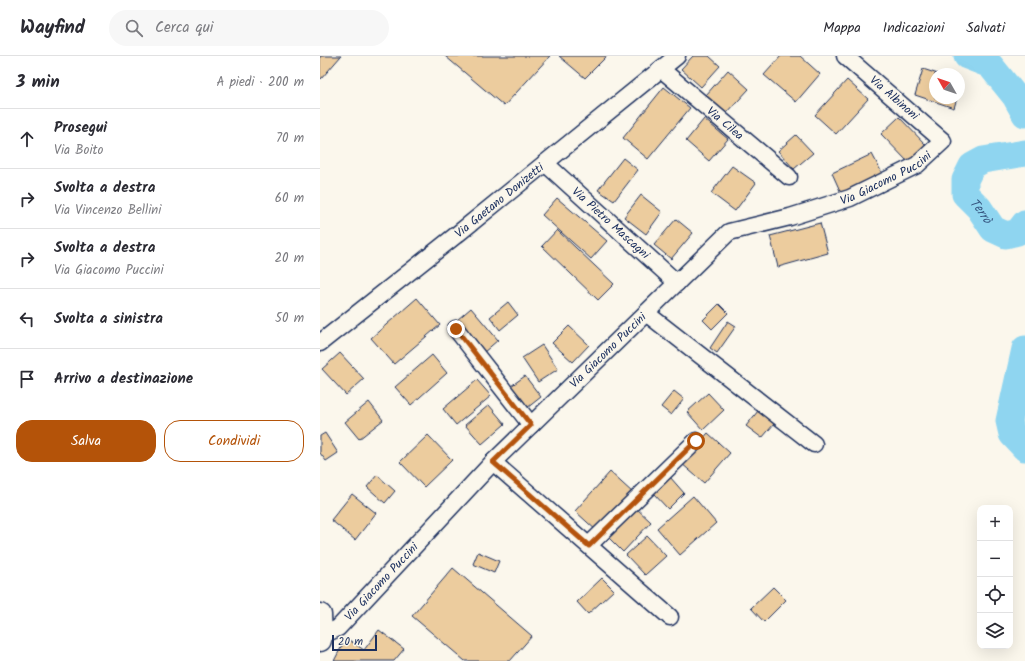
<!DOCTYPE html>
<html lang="it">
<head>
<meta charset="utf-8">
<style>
	:root { --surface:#fff; --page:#f7f7f7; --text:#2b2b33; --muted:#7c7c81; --line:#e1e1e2; --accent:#b45309 }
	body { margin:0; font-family:Kalam,sans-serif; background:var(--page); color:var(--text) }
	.controls { position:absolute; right:12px; bottom:12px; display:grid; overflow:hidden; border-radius:8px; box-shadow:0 4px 16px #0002 }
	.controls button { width:36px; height:36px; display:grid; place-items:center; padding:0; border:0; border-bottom:1px solid var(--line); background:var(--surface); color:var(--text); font:20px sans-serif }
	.compass { position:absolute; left:609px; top:12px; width:36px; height:36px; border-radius:50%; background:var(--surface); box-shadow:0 4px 16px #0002; rotate:310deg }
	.scale { position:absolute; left:12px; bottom:10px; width:45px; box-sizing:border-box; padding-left:4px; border:2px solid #1b2f5e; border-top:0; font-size:11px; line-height:14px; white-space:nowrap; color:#1b2f5e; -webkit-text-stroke:3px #fbf7ec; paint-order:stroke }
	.stop { position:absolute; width:12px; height:12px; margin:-9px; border:3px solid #b45309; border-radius:50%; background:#fff }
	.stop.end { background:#b45309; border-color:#fff; box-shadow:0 1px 4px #0008 }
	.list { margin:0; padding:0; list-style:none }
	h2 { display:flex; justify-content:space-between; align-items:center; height:52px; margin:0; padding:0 16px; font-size:17px }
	h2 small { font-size:13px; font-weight:400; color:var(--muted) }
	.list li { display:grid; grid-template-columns:26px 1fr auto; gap:12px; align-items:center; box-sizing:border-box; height:60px; padding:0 16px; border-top:1px solid var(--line) }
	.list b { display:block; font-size:15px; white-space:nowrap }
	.list p { margin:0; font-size:13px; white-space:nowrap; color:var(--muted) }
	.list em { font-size:13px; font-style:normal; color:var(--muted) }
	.actions { display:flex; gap:8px; padding:12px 16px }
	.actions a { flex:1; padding:9px 0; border:1px solid var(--accent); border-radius:16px; text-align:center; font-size:14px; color:var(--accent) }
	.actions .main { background:var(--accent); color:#fff }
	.icon { flex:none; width:22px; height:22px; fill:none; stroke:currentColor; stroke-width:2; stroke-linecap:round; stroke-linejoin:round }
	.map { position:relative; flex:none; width:705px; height:605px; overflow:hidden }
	header { display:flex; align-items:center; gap:24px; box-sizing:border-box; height:56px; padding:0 20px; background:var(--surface); border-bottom:1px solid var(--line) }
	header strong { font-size:19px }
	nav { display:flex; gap:22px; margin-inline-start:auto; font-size:14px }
	.search { width:280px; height:36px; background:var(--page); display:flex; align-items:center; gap:10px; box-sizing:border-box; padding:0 14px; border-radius:22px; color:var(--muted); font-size:15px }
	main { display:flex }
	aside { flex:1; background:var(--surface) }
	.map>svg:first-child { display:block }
</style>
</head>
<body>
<header>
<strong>Wayfind</strong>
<div class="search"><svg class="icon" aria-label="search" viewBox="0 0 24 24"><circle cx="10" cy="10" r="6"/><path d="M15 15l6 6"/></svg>Cerca qui</div>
<nav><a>Mappa</a><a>Indicazioni</a><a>Salvati</a></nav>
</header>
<main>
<aside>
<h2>3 min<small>A piedi · 200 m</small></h2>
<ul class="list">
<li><svg class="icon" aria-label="ahead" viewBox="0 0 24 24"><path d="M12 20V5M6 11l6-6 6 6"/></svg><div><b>Prosegui</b><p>Via Boito</p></div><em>70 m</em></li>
<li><svg class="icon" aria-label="right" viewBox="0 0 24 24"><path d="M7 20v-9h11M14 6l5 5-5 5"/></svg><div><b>Svolta a destra</b><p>Via Vincenzo Bellini</p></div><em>60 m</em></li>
<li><svg class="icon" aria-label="right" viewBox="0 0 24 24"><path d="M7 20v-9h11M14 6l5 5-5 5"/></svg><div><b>Svolta a destra</b><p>Via Giacomo Puccini</p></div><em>20 m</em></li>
<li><svg class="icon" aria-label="left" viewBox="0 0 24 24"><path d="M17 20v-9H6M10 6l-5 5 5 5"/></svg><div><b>Svolta a sinistra</b></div><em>50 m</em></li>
<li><svg class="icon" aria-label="arrive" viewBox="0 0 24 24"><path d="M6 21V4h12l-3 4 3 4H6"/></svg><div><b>Arrivo a destinazione</b></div></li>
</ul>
<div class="actions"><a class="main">Salva</a><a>Condividi</a></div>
</aside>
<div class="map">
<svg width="705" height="605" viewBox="0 0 705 605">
	<rect width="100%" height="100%" fill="#fbf7ec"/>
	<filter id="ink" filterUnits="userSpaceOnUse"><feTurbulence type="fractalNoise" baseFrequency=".025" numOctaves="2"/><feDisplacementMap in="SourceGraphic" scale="8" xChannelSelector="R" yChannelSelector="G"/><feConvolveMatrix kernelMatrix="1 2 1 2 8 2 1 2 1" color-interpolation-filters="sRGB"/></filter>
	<g filter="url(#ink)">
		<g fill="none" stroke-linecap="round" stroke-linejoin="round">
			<g stroke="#8fd5f0" stroke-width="27">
				<path d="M647,0L670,9L695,40L705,58"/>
				<path id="s1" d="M705,97L663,104L652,110L645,124V138L659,152L673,173L686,179L698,176L705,167"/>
				<path d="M705,293L689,365L692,378L705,392"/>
			</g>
		</g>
		<path fill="#eccc9e" stroke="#1b2f5e" d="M0,0H21L1,23L0,22Z
			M125,0H230L184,50Z
			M239,0H287L265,22Z
			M373,0H389L400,10L381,31L361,13Z
			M461,0H480L500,18L476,46L444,19Z
			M603,13L618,18H615V42H637L634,52L595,39Z
			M408,14L429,33L406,58L386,39Z
			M527,24L548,43L516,78L495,59Z
			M344,31L370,52L328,103L303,82Z
			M579,61L607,90L589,107L561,78Z
			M384,63L408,83L389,105L366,85Z
			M476,79L493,97L474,113L458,95Z
			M552,98L562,117L521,137L512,117Z
			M303,102L318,114L294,145L278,134Z
			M412,110L436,127L415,155L391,137Z
			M321,139L342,156L326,178L304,161Z
			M237,142L287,185L271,203L222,159Z
			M356,163L373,177L351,203L334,189Z
			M500,167L508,197L458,211L450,180Z
			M237,174L294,228L278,244L222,190Z
			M97,242L120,269L74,308L51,282Z
			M188,246L198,259L180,274L170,261Z
			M399,248L408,257L392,273L383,264Z
			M151,252L178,284L163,297L137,264Z
			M408,265L416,270L397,297L390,292Z
			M249,270L269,289L253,306L232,287Z
			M222,289L238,313L218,326L202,302Z
			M20,297L44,323L26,339L2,313Z
			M112,299L127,317L91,349L75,331Z
			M205,320L221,341L207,352L191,330Z
			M157,324L171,340L136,369L123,353Z
			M354,335L364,343L351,359L341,351Z
			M388,337L404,354L383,374L367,356Z
			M49,346L63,364L39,383L25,366Z
			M169,349L185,368L162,388L145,369Z
			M438,355L454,368L442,382L426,370Z
			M5,377L18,397L6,405L0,397V380Z
			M388,377L410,397L384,427L361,407Z
			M108,379L132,404L104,431L80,406Z
			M290,416L313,437L278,476L255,455Z
			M57,419L75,435L65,447L47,431Z
			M350,421L364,437L348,453L333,437Z
			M32,438L56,457L35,484L11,464Z
			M373,440L396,467L360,499L337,472Z
			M315,451L331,466L303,496L287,480Z
			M327,480L346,500L325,519L306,499Z
			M158,496L179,505L174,517L153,508Z
			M133,512L212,580L190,605H145L92,560Z
			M282,522L294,534L268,558L257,546Z
			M453,531L466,544L444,566L431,552Z
			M59,574L84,593L74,605H14L26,582L44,594Z"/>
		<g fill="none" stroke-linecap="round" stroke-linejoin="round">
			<g stroke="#1b2f5e" stroke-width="19">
				<g id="street">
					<path id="s2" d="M341,13L469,121"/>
					<path id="s3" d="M225,107L357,227"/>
					<path d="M326,257L494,388"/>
					<path d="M136,273L211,369"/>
					<path id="s4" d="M0,287L140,176L357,0"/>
					<path d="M173,406L350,561"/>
					<path d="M269,489L376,385"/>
					<path id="s5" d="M1,580L18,572L173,406L409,176L470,161L530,142L597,109L623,85L525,0"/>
				</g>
			</g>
			<g stroke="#1b2f5e" stroke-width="25">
				<path id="secondary" d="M0,559L1,580L0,584"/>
			</g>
			<use href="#street" stroke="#fbf7ec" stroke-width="16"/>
			<use href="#secondary" stroke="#fbf7ec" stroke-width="22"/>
		</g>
	</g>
	<g fill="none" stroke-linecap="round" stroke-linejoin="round" filter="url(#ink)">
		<path stroke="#b45309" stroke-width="5" d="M136,273L211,369L173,406L269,490L376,385"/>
	</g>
	<g text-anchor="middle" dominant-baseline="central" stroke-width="4" stroke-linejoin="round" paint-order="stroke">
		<g font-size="12" fill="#1b2f5e" stroke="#fbf7ec">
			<text transform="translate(574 42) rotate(41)">Via Albinoni</text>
			<text stroke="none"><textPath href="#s2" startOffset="84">Via Cilea</textPath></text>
			<text stroke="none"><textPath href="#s5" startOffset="742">Via Giacomo Puccini</textPath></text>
			<text stroke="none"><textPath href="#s4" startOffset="229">Via Gaetano Donizetti</textPath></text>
			<text stroke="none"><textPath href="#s3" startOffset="89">Via Pietro Mascagni</textPath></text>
			<text stroke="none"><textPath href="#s5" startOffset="406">Via Giacomo Puccini</textPath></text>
			<text stroke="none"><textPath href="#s5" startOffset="82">Via Giacomo Puccini</textPath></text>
		</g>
		<g font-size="13" font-style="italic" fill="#385882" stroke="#fbf7ec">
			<text stroke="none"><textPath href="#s1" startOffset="108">Terrò</textPath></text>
		</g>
	</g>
</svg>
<div class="controls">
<button>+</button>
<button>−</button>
<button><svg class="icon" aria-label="locate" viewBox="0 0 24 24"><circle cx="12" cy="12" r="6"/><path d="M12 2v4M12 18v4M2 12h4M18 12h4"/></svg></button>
<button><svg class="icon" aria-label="layers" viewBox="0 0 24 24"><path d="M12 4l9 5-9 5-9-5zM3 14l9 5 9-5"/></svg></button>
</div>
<svg class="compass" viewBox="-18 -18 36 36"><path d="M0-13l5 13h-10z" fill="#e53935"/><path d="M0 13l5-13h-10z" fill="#7c7c81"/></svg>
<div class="scale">20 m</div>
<div class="stop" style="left:376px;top:385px"></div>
<div class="stop end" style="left:136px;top:273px"></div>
</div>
</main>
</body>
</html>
